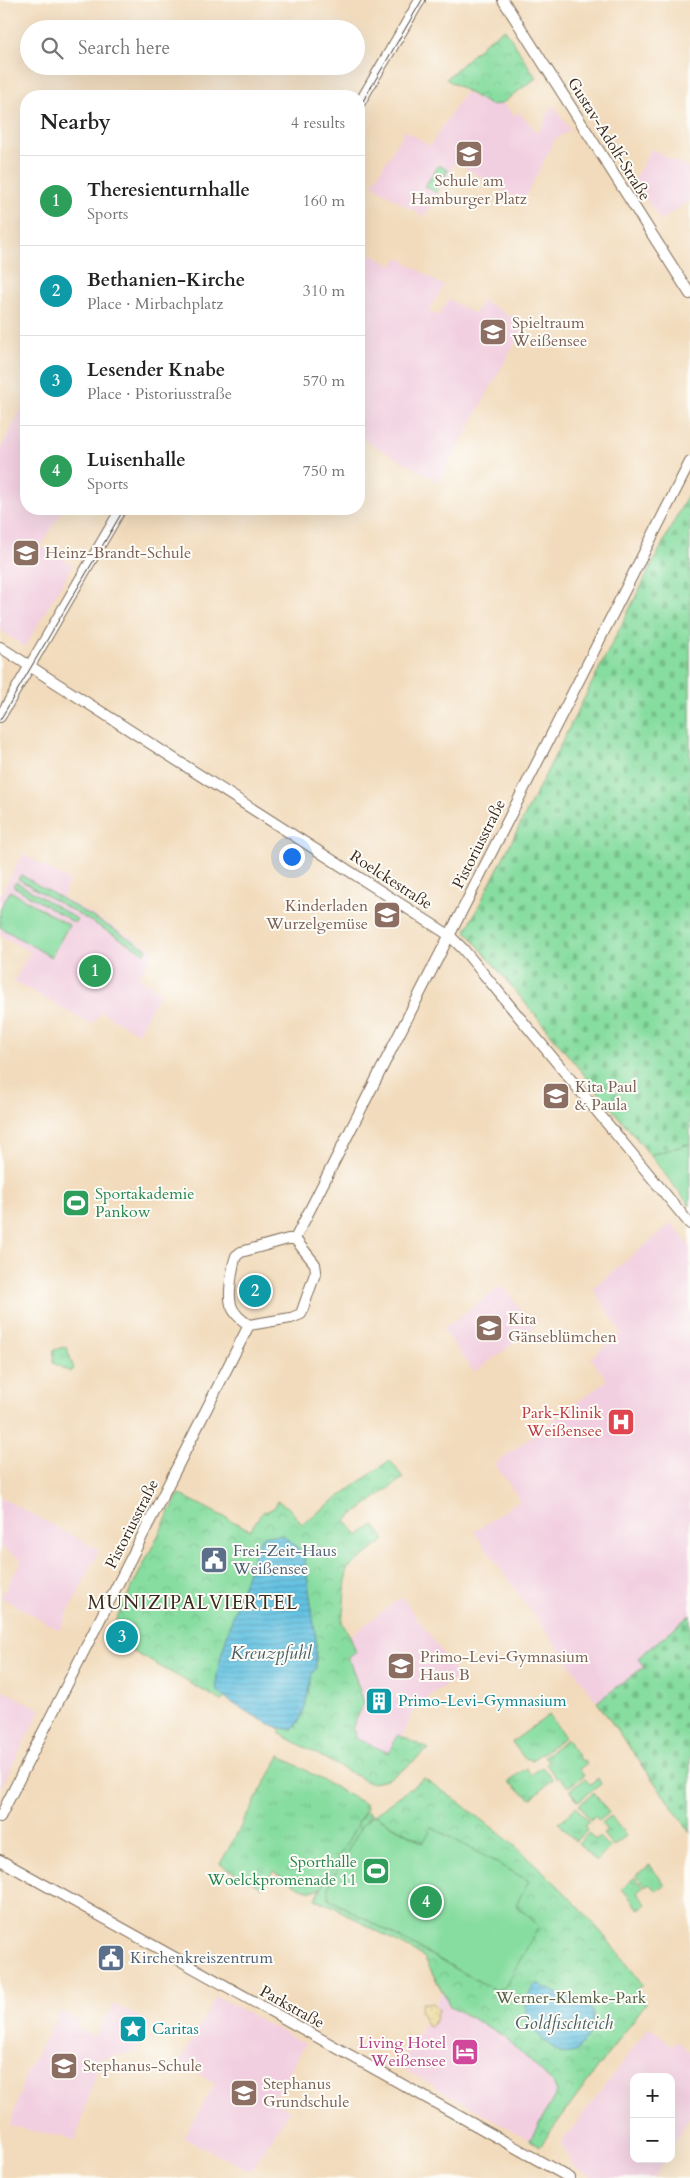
<!DOCTYPE html>
<html lang="en">
<head>
<meta charset="utf-8">
<style>
	:root { --surface:#fff; --page:#f2f2f2; --text:#222; --muted:#767676; --line:#e0e0e0; --accent:#c8321e }
	body { margin:0; font-family:Cardo,serif; background:var(--page); color:var(--text) }
	.controls { position:absolute; right:15px; bottom:15px; display:grid; overflow:hidden; border-radius:10px; box-shadow:0 5px 20px #0002 }
	.controls button { width:45px; height:45px; display:grid; place-items:center; padding:0; border:0; border-bottom:1px solid var(--line); background:var(--surface); color:var(--text); font:25px sans-serif }
	.you { position:absolute; left:291px; top:856px; width:18px; height:18px; margin:-12px; border:4px solid #fff; border-radius:50%; background:#1a73e8; box-shadow:0 0 0 8px #1a73e833 }
	.badge { display:grid; place-items:center; width:32px; height:32px; border-radius:50%; background:var(--accent); color:#fff; font-size:16px; font-weight:700 }
	.pin { position:absolute; translate:-50% -50%; border:2px solid #fff; box-shadow:0 1px 5px #0006 }
	.list { margin:0; padding:0; list-style:none }
	h2 { display:flex; justify-content:space-between; align-items:center; height:65px; margin:0; padding:0 20px; font-size:21px }
	h2 small { font-size:16px; font-weight:400; color:var(--muted) }
	.list li { display:grid; grid-template-columns:32px 1fr auto; gap:15px; align-items:center; box-sizing:border-box; height:90px; padding:0 20px; border-top:1px solid var(--line) }
	.list b { display:block; font-size:19px; white-space:nowrap }
	.list p { margin:0; font-size:16px; white-space:nowrap; color:var(--muted) }
	.list em { font-size:16px; font-style:normal; color:var(--muted) }
	.icon { flex:none; width:28px; height:28px; fill:none; stroke:currentColor; stroke-width:2; stroke-linecap:round; stroke-linejoin:round }
	.map { position:relative; flex:none; width:690px; height:2178px; overflow:hidden }
	.search { position:absolute; background:var(--surface); box-shadow:0 5px 20px #0002; left:20px; top:20px; width:345px; height:55px; display:flex; align-items:center; gap:12px; box-sizing:border-box; padding:0 18px; border-radius:28px; color:var(--muted); font-size:19px }
	.panel { position:absolute; background:var(--surface); box-shadow:0 5px 20px #0002; left:20px; top:90px; width:345px; height:425px; border-radius:20px }
	.map>svg:first-child { display:block }
</style>
</head>
<body>
<div class="map">
<svg width="690" height="2178" viewBox="0 0 690 2178">
	<defs>
		<pattern id="grass-tufts" width="24" height="20" patternUnits="userSpaceOnUse" patternTransform="scale(1.25)"><rect width="24" height="20" fill="#87dda0"/><path d="M3 7l-1-3M5 7V3M7 7l1-3M15 17l-1-3M17 17v-4M19 17l1-3" fill="none" stroke="#75be89"/></pattern>
		<pattern id="sand-dots" width="8" height="8" patternUnits="userSpaceOnUse" patternTransform="scale(1.25)"><rect width="8" height="8" fill="#eeda9e"/><path d="M2 2h.1M6 6h.1" fill="none" stroke="#cdbb88" stroke-width="1.8" stroke-linecap="round"/></pattern>
		<pattern id="cemetery-stones" width="16" height="16" patternUnits="userSpaceOnUse" patternTransform="scale(1.25)"><rect width="16" height="16" fill="#87dda0"/><path d="M2 7V4a2 2 0 0 1 4 0v3zM10 15v-3a2 2 0 0 1 4 0v3z" fill="#75be89"/></pattern>
		<pattern id="park-crowns" width="20" height="18" patternUnits="userSpaceOnUse" patternTransform="scale(1.25)"><rect width="20" height="18" fill="#87dda0"/><path d="M2 6a3 3 0 1 1 6 0M12 15a3 3 0 1 1 6 0" fill="none" stroke="#75be89"/></pattern>
		<pattern id="water-rules" width="6" height="5" patternUnits="userSpaceOnUse" patternTransform="scale(1.25)"><rect width="6" height="5" fill="#64c2e2"/><path d="M0 2.5h6" fill="none" stroke="#549eb7"/></pattern>
	</defs>
	<rect width="100%" height="100%" fill="#fdfcf7"/>
	<filter id="ink" filterUnits="userSpaceOnUse"><feTurbulence type="fractalNoise" baseFrequency=".02" numOctaves="2"/><feDisplacementMap in="SourceGraphic" scale="10" xChannelSelector="R" yChannelSelector="G"/><feConvolveMatrix kernelMatrix="1 2 1 2 8 2 1 2 1" color-interpolation-filters="sRGB"/></filter>
	<filter id="wash" filterUnits="userSpaceOnUse"><feTurbulence type="fractalNoise" baseFrequency=".0096" numOctaves="4" result="noise"/><feDisplacementMap in="SourceGraphic" scale="20" xChannelSelector="R" yChannelSelector="G"/><feGaussianBlur stdDeviation="1.12" result="paint"/><feColorMatrix in="noise" values="0 0 0 0 0 0 0 0 0 0 0 0 0 0 0 0 0 1.4 0 .05"/><feComposite in="paint" operator="in"/></filter>
	<g filter="url(#wash)">
		<rect width="100%" height="100%" fill="#f2dbbc"/>
		<path fill="#f2cfe0" d="M465,92L490,105L502,103L515,116L519,112L538,133L553,104L570,130L555,139L524,200L506,193L456,162L424,217L372,185L405,130L430,146Z
			M651,149L690,169V201L660,220L634,180Z
			M372,254L392,266L398,257L444,286L429,310L438,316L449,299L474,314L483,300L525,325L439,482L359,437V276Z
			M26,401V509H63L41,546L73,565L25,647L0,630V450Z
			M23,854L70,881L62,897L154,950L139,978L161,991L138,1033L101,1012L91,1025L14,981L30,952L0,935V895Z
			M672,1223L690,1246V1615L638,1658L644,1667L597,1702L474,1532L520,1500L495,1464L607,1380L591,1358L621,1333L593,1288Z
			M502,1285L535,1328L474,1372L443,1329Z
			M0,1497L99,1550L78,1593L79,1596L77,1595L59,1630L1,1597L22,1560L0,1547Z
			M402,1597L459,1676L415,1707L402,1737L398,1735L390,1754L354,1737L347,1656L356,1652L350,1636Z
			M0,1689L41,1710L0,1789Z
			M442,1991L450,2006L504,2036L557,2087V2092L530,2140L400,2067Z
			M216,1996L305,2044L273,2102L290,2110L251,2171L183,2138L215,2084L180,2061Z
			M114,2004L151,2023L136,2052L100,2059L76,2140L10,2126L26,2073L61,2011L79,2021L76,2028L94,2037Z
			M649,2027L672,2045L677,2040L690,2052V2116L671,2148V2077H634V2159H665L654,2178H595L574,2167L561,2143Z"/>
		<path fill="url(#grass-tufts)" stroke="#61845f" d="M64,1347L67,1348L74,1369L70,1372L53,1363L54,1350Z
			M549,1715L565,1737L532,1760L524,1758L512,1742Z
			M567,1739L581,1761L585,1760L587,1763L579,1769L584,1776L568,1787L560,1777L557,1779L546,1764L549,1762L544,1756Z
			M280,1756L365,1804L366,1808L325,1884C310,1901 288,1879 273,1871L262,1888L220,1864Z
			M542,1767L553,1779L531,1799L509,1782L526,1768L531,1775Z
			M598,1778L601,1784L578,1801L570,1790L585,1779L590,1784Z
			M594,1793L609,1813L599,1821L595,1816L590,1820L579,1805Z
			M576,1807L589,1822L584,1826L587,1831L575,1841L559,1823Z
			M611,1816L626,1836L613,1846L603,1834L607,1831L601,1823Z
			M589,1833L595,1840L599,1837L610,1848L596,1862L578,1843Z
			M650,1865L665,1885L656,1891L649,1883L645,1886L636,1875Z
			M635,1877L643,1887L637,1893L646,1904L639,1909L622,1889Z"/>
		<path fill="url(#sand-dots)" stroke="#94825e" d="M422,2003H432L438,2010L434,2023L429,2026L424,2022V2016L420,2011Z"/>
		<path fill="url(#cemetery-stones)" stroke="#61845f" d="M690,490V1144L650,1155L466,931Z
			M690,1615V1832L597,1702L644,1667L638,1658Z"/>
		<path fill="url(#park-crowns)" stroke="#61845f" d="M505,29L536,78L501,104L490,105L446,79L488,40Z
			M390,1460L403,1478L346,1520L358,1536L374,1525L385,1540L347,1569L342,1623L350,1636L356,1653L348,1656L364,1703L352,1728L356,1733L355,1738L389,1753L398,1735L429,1749C412,1761 391,1784 369,1783L279,1733L281,1729L279,1728L225,1698L222,1701L107,1637L179,1494L250,1530L263,1511L266,1512L275,1507L277,1501L288,1507L302,1524Z
			M424,1778C463,1805 502,1833 536,1865C576,1901 611,1942 643,1985L635,1991L646,2003L540,2146L530,2140L557,2092L554,2084L504,2036L450,2006L424,1957L332,1906L315,1899L365,1811L373,1815L368,1818L329,1897L331,1900L495,1990L522,1954L539,1926L432,1827L424,1843L374,1815Z"/>
		<path fill="#87dda0" stroke="#61845f" d="M439,165L448,170L436,193L425,186Z
			M21,875L147,949L145,953L18,879Z
			M16,882L77,919L75,923L13,886Z
			M10,891L69,925L51,957L0,927V909Z
			M690,1144V1206L650,1155Z
			M374,1815L423,1843L432,1827L529,1881L516,1905L539,1926L505,1987L495,1990L331,1900L328,1894V1887L362,1825Z"/>
		<path fill="url(#water-rules)" stroke="#507680" d="M266,1535L284,1536L304,1554L316,1639V1668L312,1674C308,1689 305,1724 290,1730C285,1728 280,1728 275,1726C265,1723 221,1698 217,1690C210,1675 248,1573 254,1553L261,1538Z
			M537,1983L558,1994L586,2003L593,2012L592,2031L576,2052L563,2054L555,2050L527,2025C524,2010 525,1994 537,1983Z"/>
	</g>
	<g filter="url(#ink)">
		<g fill="none" stroke-linecap="round" stroke-linejoin="round">
			<g stroke="#7b6855" stroke-width="12">
				<path id="tertiary" d="M503,0L690,294
					M359,104L420,0
					M0,647L449,935L463,949L690,1224
					M0,717L121,509
					M288,1239H295L315,1264L316,1271L301,1314L291,1318L249,1325C229,1312 228,1302 231,1280C232,1272 233,1264 236,1256L241,1252Z
					M295,1239L690,462
					M0,1817L249,1325
					M0,1860L570,2178"/>
			</g>
			<use href="#tertiary" stroke="#fff" stroke-width="10"/>
			<path stroke="#3b2a1e" stroke-width="1" d="M359,108L422,0
				M0,720L124,509"/>
		</g>
	</g>
	<defs>
		<g id="school-square" transform="scale(1.4375)"><rect x="-9" y="-9" width="18" height="18" rx="4" fill="#8d6e63" stroke="#fdfcf7"/><path d="M0-5L7-2L0 1L-7-2ZM-4 1L0 2.5L4 1V4Q0 6-4 4Z" fill="#fff"/></g>
		<g id="stadium-square" transform="scale(1.4375)"><rect x="-9" y="-9" width="18" height="18" rx="4" fill="#2e9e5b" stroke="#fdfcf7"/><path d="M0-5a6.5 5 0 1 0 0 10a6.5 5 0 1 0 0-10ZM-3.5-1.8h7v3.6h-7Z" fill="#fff"/></g>
		<g id="hospital-square" transform="scale(1.4375)"><rect x="-9" y="-9" width="18" height="18" rx="4" fill="#e0444e" stroke="#fdfcf7"/><path d="M-5-5h3v3.5h4V-5h3V5h-3V1.5h-4V5h-3Z" fill="#fff"/></g>
		<g id="civic-square" transform="scale(1.4375)"><rect x="-9" y="-9" width="18" height="18" rx="4" fill="#5c6f8a" stroke="#fdfcf7"/><path d="M-.6-6.5H3V-4.5H.6V-3L4-1V1h2V6H-6V1h2V-1L-.6-3ZM-1.2 2.5V6h2.4V2.5Z" fill="#fff"/></g>
		<g id="building-square" transform="scale(1.4375)"><rect x="-9" y="-9" width="18" height="18" rx="4" fill="#0f9aa8" stroke="#fdfcf7"/><path d="M-4-6H4V6H1V3H-1V6H-4ZM-2.5-4.3h1.7v1.8h-1.7ZM.8-4.3h1.7v1.8H.8ZM-2.5-1h1.7V.8h-1.7ZM.8-1h1.7V.8H.8Z" fill="#fff"/></g>
		<g id="sight-square" transform="scale(1.4375)"><rect x="-9" y="-9" width="18" height="18" rx="4" fill="#0f9aa8" stroke="#fdfcf7"/><path d="M0-6L1.8-2.2L6-1.7L2.9 1.2L3.7 5.4L0 3.3L-3.7 5.4L-2.9 1.2L-6-1.7L-1.8-2.2Z" fill="#fff"/></g>
		<g id="hotel-square" transform="scale(1.4375)"><rect x="-9" y="-9" width="18" height="18" rx="4" fill="#d1479c" stroke="#fdfcf7"/><path d="M-6-4.5h1.5V1H6V5H4.5V3h-9V5H-6ZM-4 0a1.8 1.8 0 1 1 3.6 0ZM.5 0V-2.5h3Q6-2.5 6 0Z" fill="#fff"/></g>
	</defs>
	<g fill-rule="evenodd">
		<use href="#school-square" x="469" y="154"/>
		<use href="#school-square" x="493" y="332"/>
		<use href="#school-square" x="26" y="553"/>
		<use href="#school-square" x="387" y="915"/>
		<use href="#school-square" x="556" y="1096"/>
		<use href="#stadium-square" x="76" y="1203"/>
		<use href="#school-square" x="489" y="1328"/>
		<use href="#hospital-square" x="621" y="1422"/>
		<use href="#civic-square" x="214" y="1560"/>
		<use href="#school-square" x="401" y="1666"/>
		<use href="#building-square" x="379" y="1701"/>
		<use href="#stadium-square" x="376" y="1871"/>
		<use href="#civic-square" x="111" y="1958"/>
		<use href="#sight-square" x="133" y="2029"/>
		<use href="#hotel-square" x="465" y="2052"/>
		<use href="#school-square" x="64" y="2066"/>
		<use href="#school-square" x="244" y="2093"/>
	</g>
	<g text-anchor="middle" dominant-baseline="central" stroke-width="4" stroke-linejoin="round" paint-order="stroke">
		<g font-size="16" fill="#3b2a1e" stroke="#fdfcf7">
			<text transform="translate(609 139) rotate(58)">Gustav-Adolf-Straße</text>
			<text transform="translate(479 844) rotate(-63)">Pistoriusstraße</text>
			<text transform="translate(391 880) rotate(33)">Roelckestraße</text>
			<text transform="translate(132 1524) rotate(-63)">Pistoriusstraße</text>
			<text transform="translate(292 2007) rotate(29)">Parkstraße</text>
		</g>
		<g font-size="16" fill="#785e54" stroke="#fdfcf7" text-anchor="start">
			<text x="469" y="181" text-anchor="middle">Schule am<tspan x="469" dy="18">Hamburger Platz</tspan></text>
			<text x="512" y="323">Spieltraum<tspan x="512" dy="18">Weißensee</tspan></text>
			<text x="45" y="553">Heinz-Brandt-Schule</text>
			<text x="368" y="906" text-anchor="end">Kinderladen<tspan x="368" dy="18">Wurzelgemüse</tspan></text>
			<text x="575" y="1087">Kita Paul<tspan x="575" dy="18">&amp; Paula</tspan></text>
			<text x="508" y="1319">Kita<tspan x="508" dy="18">Gänseblümchen</tspan></text>
			<text x="420" y="1657">Primo-Levi-Gymnasium<tspan x="420" dy="18">Haus B</tspan></text>
			<text x="83" y="2066">Stephanus-Schule</text>
			<text x="263" y="2084">Stephanus<tspan x="263" dy="18">Grundschule</tspan></text>
		</g>
		<g font-size="16" fill="#27864d" stroke="#fdfcf7" text-anchor="start">
			<text x="95" y="1194">Sportakademie<tspan x="95" dy="18">Pankow</tspan></text>
			<text x="357" y="1862" text-anchor="end">Sporthalle<tspan x="357" dy="18">Woelckpromenade 11</tspan></text>
		</g>
		<g font-size="16" fill="#be3a42" stroke="#fdfcf7" text-anchor="end">
			<text x="602" y="1413">Park-Klinik<tspan x="602" dy="18">Weißensee</tspan></text>
		</g>
		<g font-size="16" fill="#4e5e75" stroke="#fdfcf7" text-anchor="start">
			<text x="233" y="1551">Frei-Zeit-Haus<tspan x="233" dy="18">Weißensee</tspan></text>
			<text x="130" y="1958">Kirchenkreiszentrum</text>
		</g>
		<g font-size="16" fill="#0d838f" stroke="#fdfcf7" text-anchor="start">
			<text x="398" y="1701">Primo-Levi-Gymnasium</text>
			<text x="152" y="2029">Caritas</text>
		</g>
		<g font-size="16" fill="#526045" stroke="#fdfcf7">
			<text x="571" y="1998">Werner-Klemke-Park</text>
		</g>
		<g font-size="16" fill="#b23c85" stroke="#fdfcf7" text-anchor="end">
			<text x="446" y="2043">Living Hotel<tspan x="446" dy="18">Weißensee</tspan></text>
		</g>
		<g font-size="18" font-style="italic" fill="#495f63" stroke="#fdfcf7">
			<text x="271" y="1653">Kreuzpfuhl</text>
			<text x="564" y="2023">Goldfischteich</text>
		</g>
		<g font-size="19" letter-spacing="1" fill="#3b2a1e" stroke="#fdfcf7">
			<text x="193" y="1603">MUNIZIPALVIERTEL</text>
		</g>
	</g>
</svg>
<div class="controls">
<button>+</button>
<button>−</button>
</div>
<div class="you"></div>
<div class="pin badge" style="left:95px;top:971px;background:#2e9e5b">1</div>
<div class="pin badge" style="left:255px;top:1291px;background:#0f9aa8">2</div>
<div class="pin badge" style="left:122px;top:1637px;background:#0f9aa8">3</div>
<div class="pin badge" style="left:426px;top:1902px;background:#2e9e5b">4</div>
<div class="search"><svg class="icon" aria-label="search" viewBox="0 0 24 24"><circle cx="10" cy="10" r="6"/><path d="M15 15l6 6"/></svg>Search here</div>
<section class="panel">
<h2>Nearby<small>4 results</small></h2>
<ul class="list">
<li><span class="badge" style="background:#2e9e5b">1</span><div><b>Theresienturnhalle</b><p>Sports</p></div><em>160 m</em></li>
<li><span class="badge" style="background:#0f9aa8">2</span><div><b>Bethanien-Kirche</b><p>Place · Mirbachplatz</p></div><em>310 m</em></li>
<li><span class="badge" style="background:#0f9aa8">3</span><div><b>Lesender Knabe</b><p>Place · Pistoriusstraße</p></div><em>570 m</em></li>
<li><span class="badge" style="background:#2e9e5b">4</span><div><b>Luisenhalle</b><p>Sports</p></div><em>750 m</em></li>
</ul>
</section>
</div>
</body>
</html>
